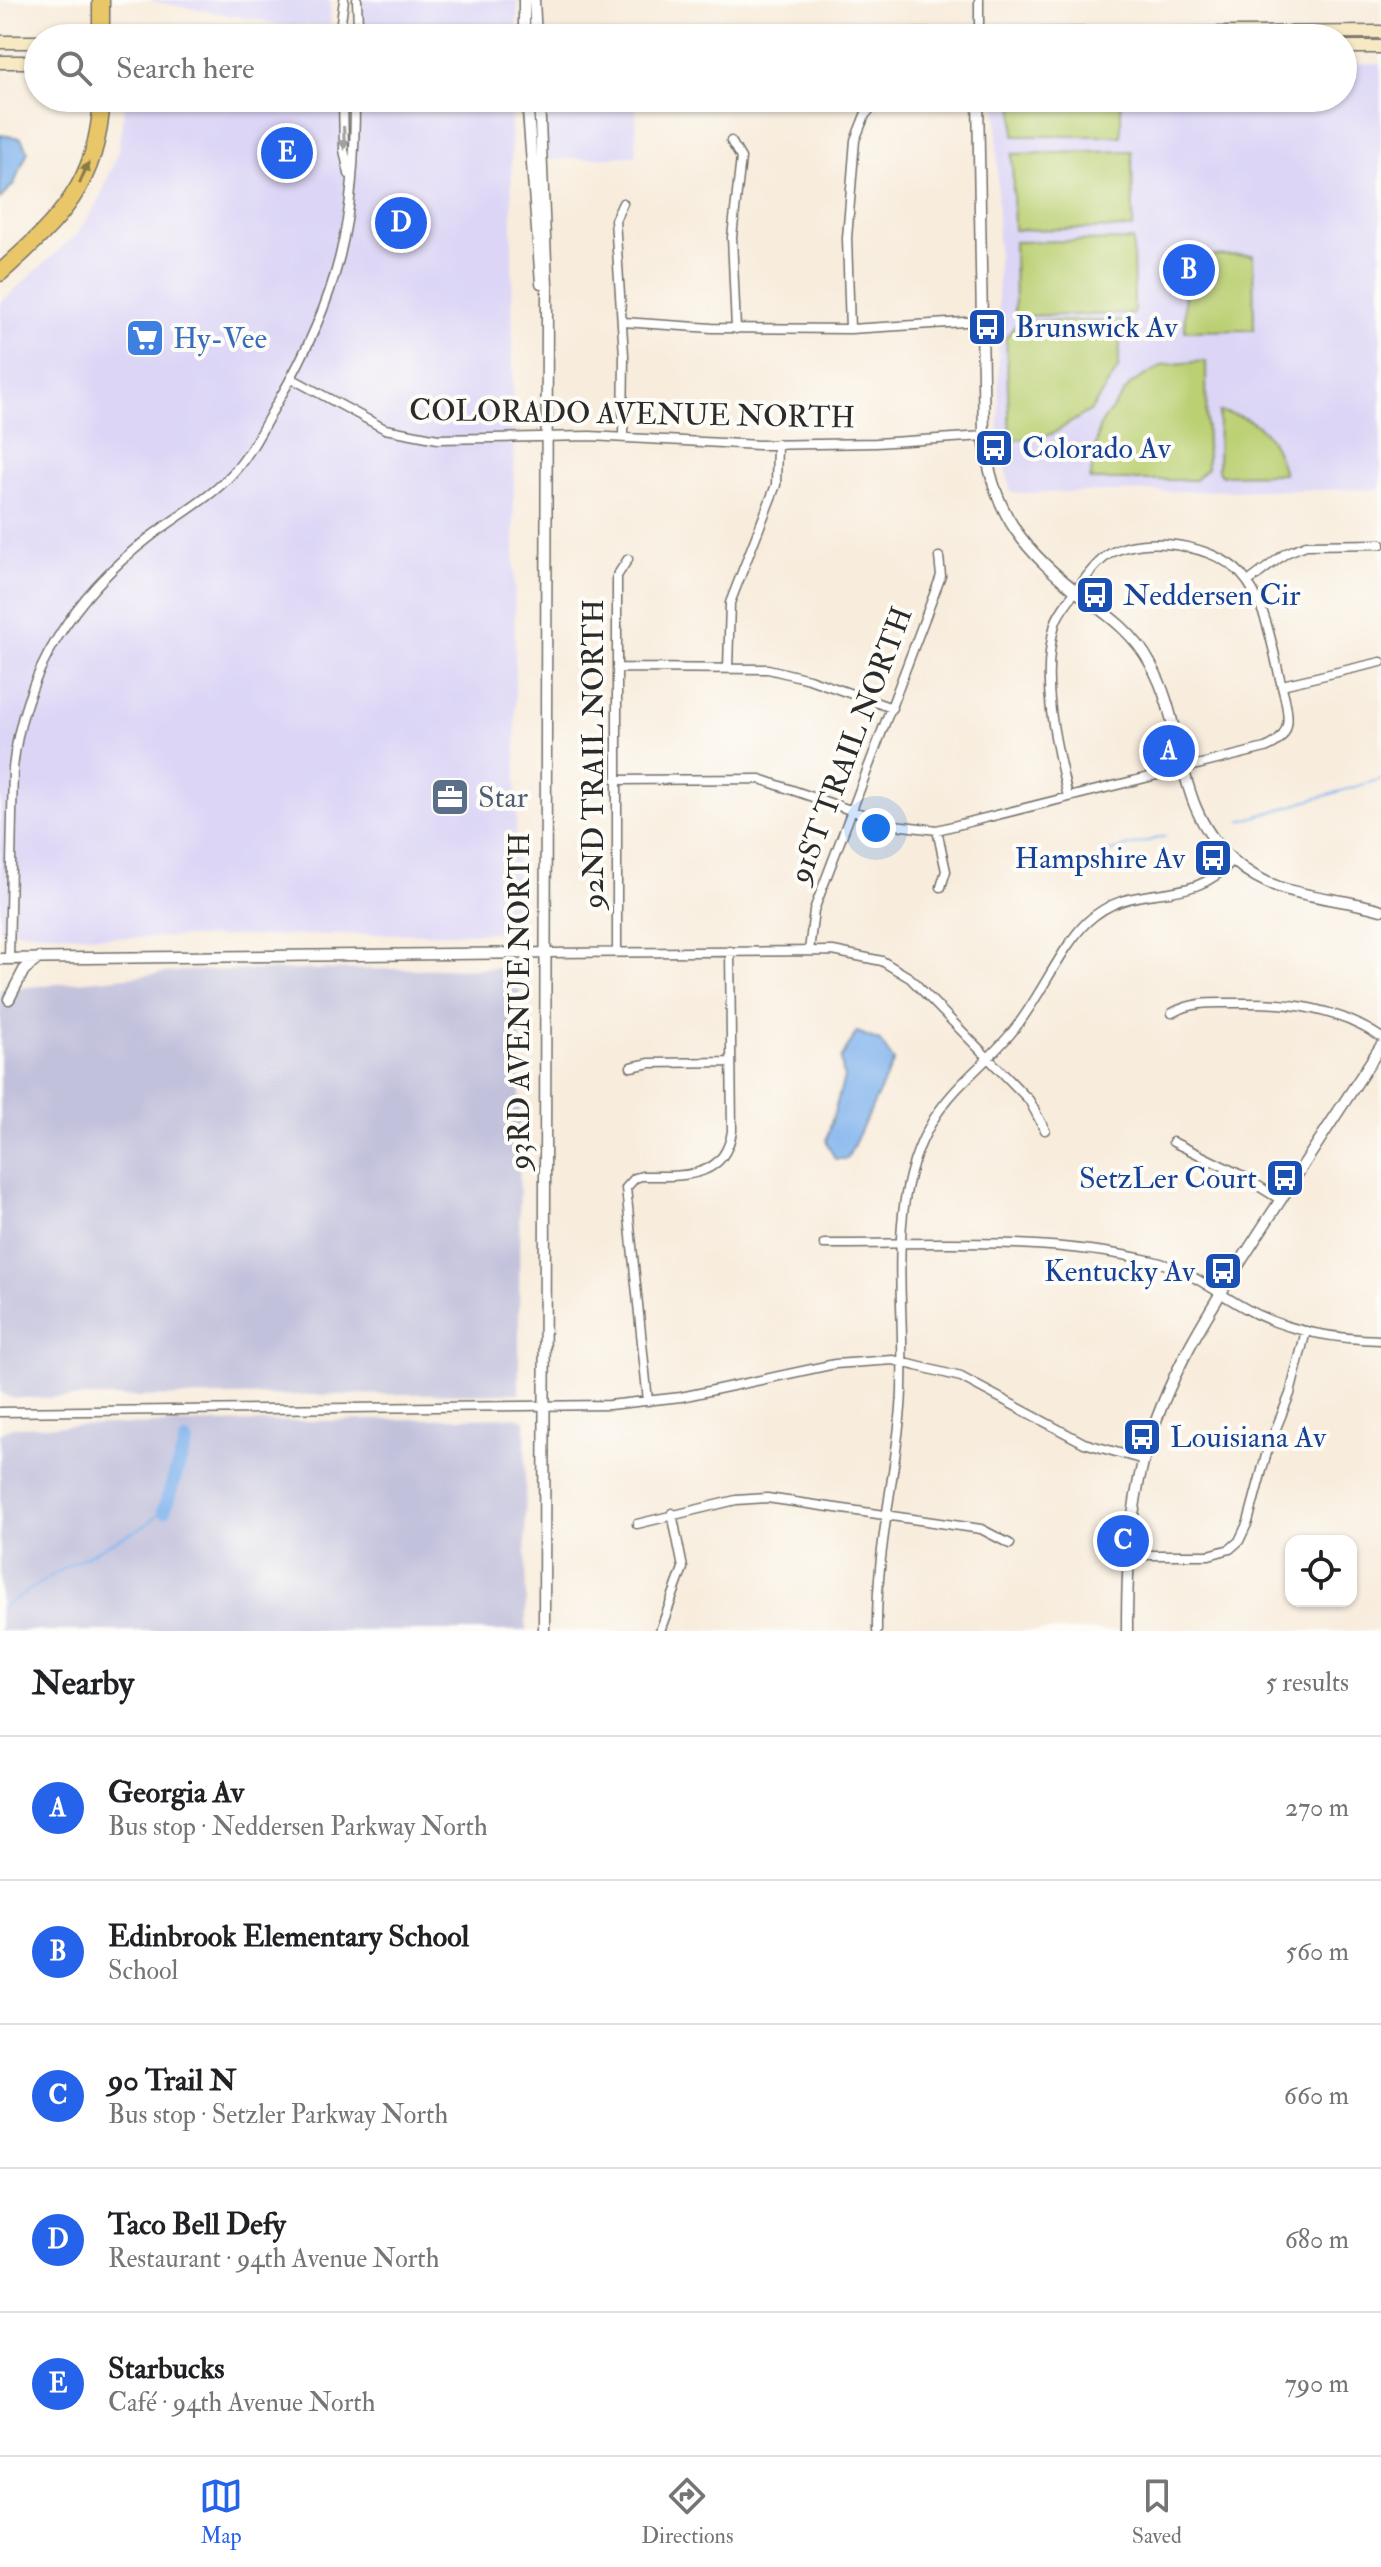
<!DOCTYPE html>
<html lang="en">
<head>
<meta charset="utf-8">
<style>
	:root { --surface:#fff; --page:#f2f2f2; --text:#202124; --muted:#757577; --line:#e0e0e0; --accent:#2563eb }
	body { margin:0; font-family:"IM FELL Double Pica",serif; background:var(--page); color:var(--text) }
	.controls { position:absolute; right:24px; bottom:24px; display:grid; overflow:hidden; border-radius:16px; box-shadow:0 2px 6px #0004 }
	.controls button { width:72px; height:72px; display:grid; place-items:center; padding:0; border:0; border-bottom:2px solid var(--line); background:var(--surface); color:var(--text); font:40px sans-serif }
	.you { position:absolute; left:876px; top:828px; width:28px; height:28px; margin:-20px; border:6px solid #fff; border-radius:50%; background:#1a73e8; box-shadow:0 0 0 12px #1a73e833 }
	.badge { display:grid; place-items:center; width:52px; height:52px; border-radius:50%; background:var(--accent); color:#fff; font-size:26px; font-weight:700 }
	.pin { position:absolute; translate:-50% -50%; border:4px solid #fff; box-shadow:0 2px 8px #0006 }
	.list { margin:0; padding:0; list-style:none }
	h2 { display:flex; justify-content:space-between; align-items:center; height:104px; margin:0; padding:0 32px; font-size:34px }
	h2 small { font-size:26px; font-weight:400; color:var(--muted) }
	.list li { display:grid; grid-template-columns:52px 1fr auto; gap:24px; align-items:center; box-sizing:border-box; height:144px; padding:0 32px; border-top:2px solid var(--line) }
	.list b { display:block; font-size:30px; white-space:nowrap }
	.list p { margin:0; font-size:26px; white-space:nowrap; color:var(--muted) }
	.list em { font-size:26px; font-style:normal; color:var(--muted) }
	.icon { flex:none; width:44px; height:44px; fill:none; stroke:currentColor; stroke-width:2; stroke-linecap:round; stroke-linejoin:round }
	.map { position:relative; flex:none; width:1381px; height:1631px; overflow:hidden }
	.search { position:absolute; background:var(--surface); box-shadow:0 2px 6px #0004; left:24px; right:24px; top:24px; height:88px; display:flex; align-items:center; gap:20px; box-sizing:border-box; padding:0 28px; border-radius:44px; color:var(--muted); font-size:30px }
	.sheet { height:824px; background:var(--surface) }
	nav { display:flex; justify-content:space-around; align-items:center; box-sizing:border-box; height:112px; border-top:2px solid var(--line); background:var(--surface); font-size:22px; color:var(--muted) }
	nav a { display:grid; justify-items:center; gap:4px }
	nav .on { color:var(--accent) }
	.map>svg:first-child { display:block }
</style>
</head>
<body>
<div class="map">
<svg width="1381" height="1631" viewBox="0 0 1381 1631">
	<rect width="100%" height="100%" fill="#fdfcf7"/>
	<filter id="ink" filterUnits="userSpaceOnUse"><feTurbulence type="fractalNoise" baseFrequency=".0125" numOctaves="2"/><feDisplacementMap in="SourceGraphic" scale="16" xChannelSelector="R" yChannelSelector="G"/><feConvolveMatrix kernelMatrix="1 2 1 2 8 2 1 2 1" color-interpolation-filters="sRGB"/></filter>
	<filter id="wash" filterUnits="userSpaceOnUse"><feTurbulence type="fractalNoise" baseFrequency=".006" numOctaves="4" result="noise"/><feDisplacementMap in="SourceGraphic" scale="32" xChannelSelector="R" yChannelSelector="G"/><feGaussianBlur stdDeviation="1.8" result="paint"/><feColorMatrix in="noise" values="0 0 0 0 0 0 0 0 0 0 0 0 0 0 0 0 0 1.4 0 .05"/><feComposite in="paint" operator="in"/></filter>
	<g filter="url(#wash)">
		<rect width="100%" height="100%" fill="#f8ecdc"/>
		<path fill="#dcd5f6" d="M146,0H330L331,25H283Z
			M360,0H518L517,25L508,34L369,31L360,18Z
			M1343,64H1381V489L1011,493L999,442L997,98H1343Z
			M126,98H511L517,932L125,938L0,930V303L77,234L98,202L117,155Z
			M544,98H636V156L547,160Z"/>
		<path fill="#c2c1dc" d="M516,968L520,973L519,1393L12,1398L0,1393V990L184,971Z
			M517,1417L525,1421L526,1631H0V1434L11,1427Z"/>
		<path fill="#bbd073" stroke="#737e4f" stroke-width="2" d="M1014,98H1121V136H1014Z
			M1132,151L1133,228L1014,230L1012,154Z
			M1133,240L1134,314L1015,316L1014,242Z
			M1253,255L1254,330L1185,331L1184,256Z
			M1019,321H1122L1118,369L1091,410L1052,434L1010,441L1006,337Z
			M1206,361L1207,468L1195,480H1090L1099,427L1131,384L1163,365Z
			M1219,412C1260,417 1274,436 1284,474L1222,475L1218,470Z"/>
		<path fill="#80b3ed" stroke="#566f8c" stroke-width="2" d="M0,135L21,138L28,151L14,184L0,199Z
			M857,1032L880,1041L894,1061L847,1159H835L826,1141L844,1078L841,1059Z"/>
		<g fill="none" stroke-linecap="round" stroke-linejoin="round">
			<path stroke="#80b3ed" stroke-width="2" d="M1241,821L1381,779
				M1108,852L1166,836
				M0,1609L65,1567L146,1525L164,1510"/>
			<path stroke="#80b3ed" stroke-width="14" d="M164,1510L186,1442"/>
		</g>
	</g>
	<g filter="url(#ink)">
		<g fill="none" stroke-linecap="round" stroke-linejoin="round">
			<g stroke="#736f69" stroke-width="11">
				<path id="minor" d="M357,0L358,25L362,38
					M979,34V0
					M328,38L340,29L344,0
					M343,98L344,150L349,174
					M731,141L741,158L732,237L736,329
					M623,203L615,220L624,355L623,437
					M623,322L712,328L850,329L981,321
					M850,329L847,238L855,140L865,115L879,99
					M291,378L385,429L438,439L590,436L759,445L876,443L984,436
					M1248,582L1286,553L1306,545L1381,544
					M617,668L768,669L809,679L892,708
					M728,668L730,603L776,485L777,444
					M1282,685L1381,662
					M616,780L760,779L894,825L937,830L1265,748C1295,737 1289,712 1282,687C1273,652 1267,602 1241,574C1215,545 1145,534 1111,553C1096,562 1085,579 1074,593C1068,602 1058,613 1055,624C1040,681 1055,741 1068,797
					M937,830L946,871L941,887
					M809,951L814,910L941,576L939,557
					M617,952V576L628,559
					M545,953L833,951L882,961L910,978L1029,1100L1045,1130
					M9,959L13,768C23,673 75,594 150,537C177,516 209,499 232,474C251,454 263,427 277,403C340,295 355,223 355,98
					M1172,1013C1194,1001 1213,1003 1238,1003C1291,1002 1336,1008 1381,1037
					M631,1067L650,1063L731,1062
					M1173,1142L1239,1174L1281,1200
					M824,1244C933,1244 1046,1236 1153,1261C1192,1270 1221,1297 1256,1314C1296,1333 1338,1339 1381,1340
					M648,1401L626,1188L635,1178L642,1176C682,1176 725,1180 732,1131L730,951
					M0,1412L609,1405L681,1397L835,1364L893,1360L961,1377L1084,1443L1144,1460
					M637,1524L736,1500L767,1498L981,1529L1010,1544
					M1128,1555H1209L1230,1549L1239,1541L1248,1522L1268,1448L1290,1394L1306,1331
					M660,1631L683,1568L672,1513
					M877,1631C876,1555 894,1483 901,1408C909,1312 880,1203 935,1117C957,1082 991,1060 1016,1027C1040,997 1062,946 1087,922C1136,876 1187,912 1233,860"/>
			</g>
			<g stroke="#736f69" stroke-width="13">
				<path id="tertiary" d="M524,0V38
					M534,0L536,38
					M527,98L541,283
					M539,98L547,285L544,1631
					M978,98L984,436C992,515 1025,552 1086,599C1111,617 1135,635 1150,663C1187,727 1172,808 1234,861C1278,900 1328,894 1381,910
					M0,959L545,953
					M9,999L24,970L39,958
					M1127,1631C1127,1574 1129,1518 1143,1462C1166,1375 1213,1304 1261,1230C1301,1168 1341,1107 1381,1046"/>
			</g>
			<g stroke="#736f69" stroke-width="15">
				<path id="secondary" d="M350,38L358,25
					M525,38L1381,32
					M0,42H38
					M1343,47H1381
					M0,62H38"/>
			</g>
			<g stroke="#736f69" stroke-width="19">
				<path id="motorway" d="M101,0V38
					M0,273C61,218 97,185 102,98"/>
			</g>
			<use href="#minor" stroke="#fff" stroke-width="8"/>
			<use href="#tertiary" stroke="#fff" stroke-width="10"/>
			<use href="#secondary" stroke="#f6e9c3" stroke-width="12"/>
			<use href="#motorway" stroke="#e9c769" stroke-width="16"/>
		</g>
		<defs><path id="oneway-solid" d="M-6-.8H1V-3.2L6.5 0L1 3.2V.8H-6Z" transform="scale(2)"/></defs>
		<use fill="#a0a0a0" href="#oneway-solid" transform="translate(344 138) rotate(88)"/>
		<use fill="#8a794a" href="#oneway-solid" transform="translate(84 173) rotate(-67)"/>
	</g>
	<defs>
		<g id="bus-square" transform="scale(2)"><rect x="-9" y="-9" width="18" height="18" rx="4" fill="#1a4fb4" stroke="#fdfcf7"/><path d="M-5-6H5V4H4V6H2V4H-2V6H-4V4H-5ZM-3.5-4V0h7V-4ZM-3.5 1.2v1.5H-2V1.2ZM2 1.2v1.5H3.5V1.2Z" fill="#fff"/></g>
		<g id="supermarket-square" transform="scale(2)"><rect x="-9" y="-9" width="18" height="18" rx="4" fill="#3f7fe0" stroke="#fdfcf7"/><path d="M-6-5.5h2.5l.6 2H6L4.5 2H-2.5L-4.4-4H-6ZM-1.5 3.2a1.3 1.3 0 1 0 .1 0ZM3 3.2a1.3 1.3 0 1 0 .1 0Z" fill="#fff"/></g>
		<g id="office-square" transform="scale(2)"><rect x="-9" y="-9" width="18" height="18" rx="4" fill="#5c6f8a" stroke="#fdfcf7"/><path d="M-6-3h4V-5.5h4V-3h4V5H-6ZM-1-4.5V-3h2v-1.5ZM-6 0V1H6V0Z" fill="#fff"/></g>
	</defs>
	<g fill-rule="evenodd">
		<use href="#bus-square" x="987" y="327"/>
		<use href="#supermarket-square" x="145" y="338"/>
		<use href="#bus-square" x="994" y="448"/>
		<use href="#bus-square" x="1095" y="595"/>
		<use href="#office-square" x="450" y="797"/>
		<use href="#bus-square" x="1213" y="858"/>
		<use href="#bus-square" x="1285" y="1178"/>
		<use href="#bus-square" x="1223" y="1271"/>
		<use href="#bus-square" x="1142" y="1437"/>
	</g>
	<g text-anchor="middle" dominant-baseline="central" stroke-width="8" stroke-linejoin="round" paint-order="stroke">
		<g font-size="30" fill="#164399" stroke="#fdfcf7" text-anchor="start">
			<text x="1015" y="327">Brunswick Av</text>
			<text x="1022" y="448">Colorado Av</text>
			<text x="1123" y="595">Neddersen Cir</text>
			<text x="1185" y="858" text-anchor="end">Hampshire Av</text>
			<text x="1257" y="1178" text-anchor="end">SetzLer Court</text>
			<text x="1195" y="1271" text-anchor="end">Kentucky Av</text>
			<text x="1170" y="1437">Louisiana Av</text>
		</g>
		<g font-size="30" fill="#366cbe" stroke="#fdfcf7" text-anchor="start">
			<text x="173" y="338">Hy-Vee</text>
		</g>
		<g font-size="30" fill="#2b2b2b" stroke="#fdfcf7">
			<text transform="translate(632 414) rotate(1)">COLORADO AVENUE NORTH</text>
			<text transform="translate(851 745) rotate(-69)">91ST TRAIL NORTH</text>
			<text transform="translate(593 754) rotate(-90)">92ND TRAIL NORTH</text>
			<text transform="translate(519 1001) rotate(-90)">93RD AVENUE NORTH</text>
		</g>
		<g font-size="30" fill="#4e5e75" stroke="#fdfcf7" text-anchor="start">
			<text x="478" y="797">Star</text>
		</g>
	</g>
</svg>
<div class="controls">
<button><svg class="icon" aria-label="locate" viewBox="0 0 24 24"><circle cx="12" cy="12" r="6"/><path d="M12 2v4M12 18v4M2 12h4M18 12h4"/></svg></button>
</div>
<div class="you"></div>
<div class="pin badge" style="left:1169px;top:751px">A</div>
<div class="pin badge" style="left:1189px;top:270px">B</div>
<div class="pin badge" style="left:1123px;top:1541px">C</div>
<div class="pin badge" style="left:401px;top:223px">D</div>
<div class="pin badge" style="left:287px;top:153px">E</div>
<div class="search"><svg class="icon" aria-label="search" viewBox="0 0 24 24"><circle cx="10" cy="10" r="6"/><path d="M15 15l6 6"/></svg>Search here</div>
</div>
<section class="sheet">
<h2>Nearby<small>5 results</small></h2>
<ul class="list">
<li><span class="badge">A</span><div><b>Georgia Av</b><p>Bus stop · Neddersen Parkway North</p></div><em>270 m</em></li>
<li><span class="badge">B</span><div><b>Edinbrook Elementary School</b><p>School</p></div><em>560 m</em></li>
<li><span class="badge">C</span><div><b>90 Trail N</b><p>Bus stop · Setzler Parkway North</p></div><em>660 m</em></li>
<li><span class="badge">D</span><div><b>Taco Bell Defy</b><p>Restaurant · 94th Avenue North</p></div><em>680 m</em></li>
<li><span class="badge">E</span><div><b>Starbucks</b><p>Café · 94th Avenue North</p></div><em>790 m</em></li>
</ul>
</section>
<nav>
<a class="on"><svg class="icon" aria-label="map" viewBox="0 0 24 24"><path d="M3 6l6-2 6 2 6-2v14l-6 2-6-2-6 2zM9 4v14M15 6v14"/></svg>Map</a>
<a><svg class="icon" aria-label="directions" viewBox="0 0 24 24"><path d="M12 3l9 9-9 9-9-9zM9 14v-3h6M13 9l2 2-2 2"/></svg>Directions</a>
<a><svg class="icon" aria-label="saved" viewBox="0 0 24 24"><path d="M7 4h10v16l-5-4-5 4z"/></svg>Saved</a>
</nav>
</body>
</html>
